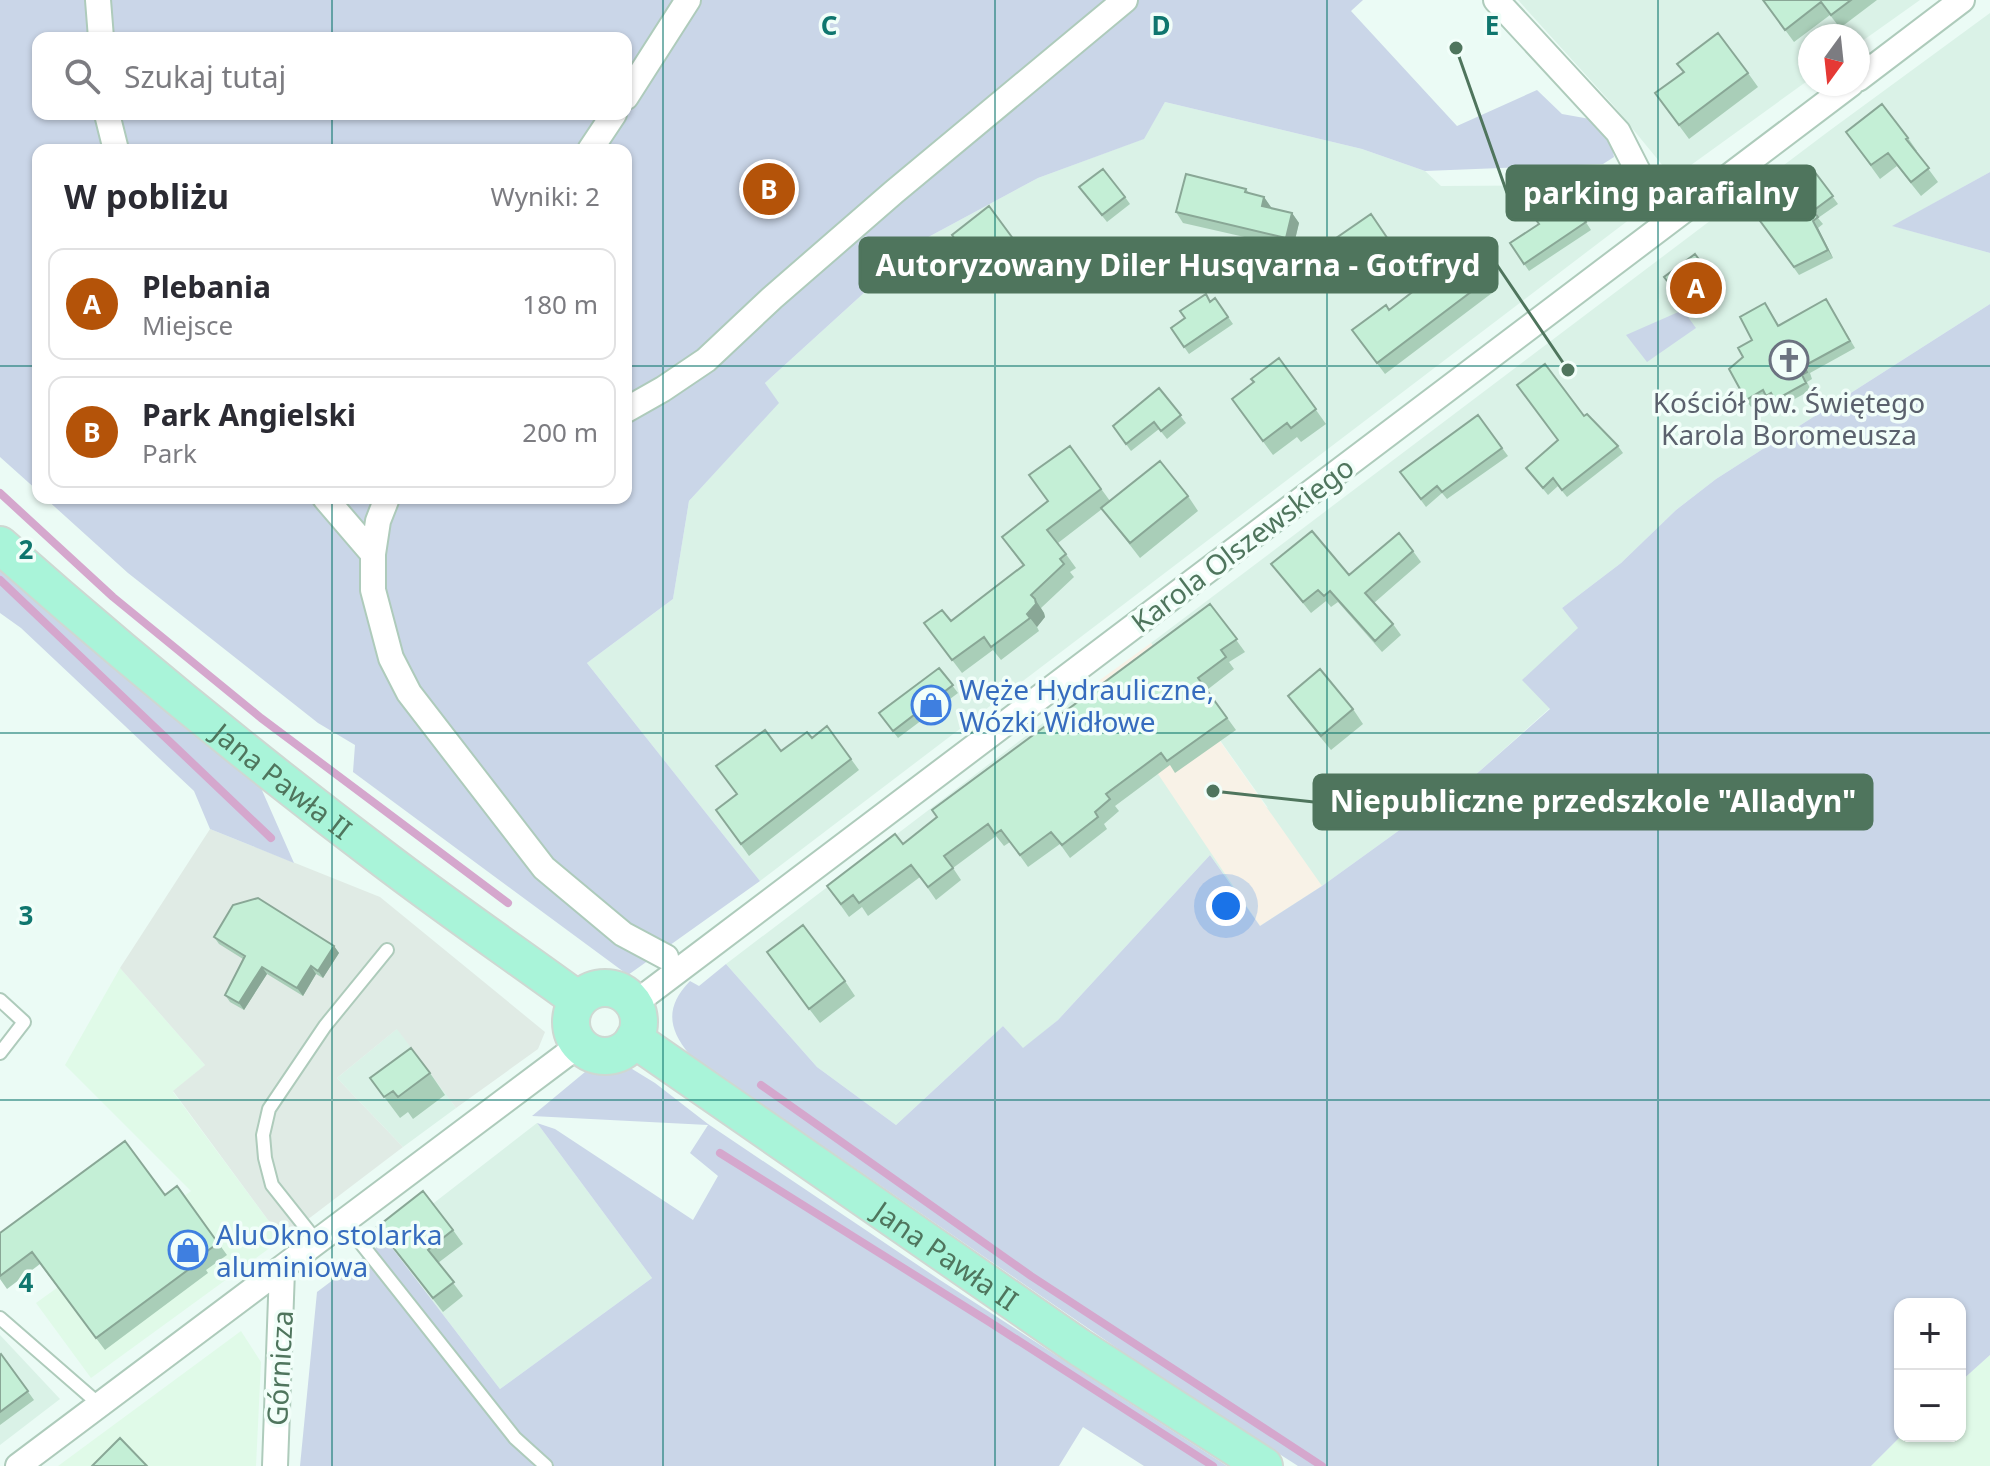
<!DOCTYPE html>
<html lang="pl">
<head>
<meta charset="utf-8">
<style>
	:root { --surface:#fff; --page:#f7f7f7; --text:#2b2b33; --muted:#7c7c81; --line:#e1e1e2; --accent:#b45309 }
	body { margin:0; font-family:"Noto Sans",sans-serif; background:var(--page); color:var(--text) }
	.controls { position:absolute; right:24px; bottom:24px; display:grid; overflow:hidden; border-radius:16px; box-shadow:0 2px 6px #0004 }
	.controls button { width:72px; height:72px; display:grid; place-items:center; padding:0; border:0; border-bottom:2px solid var(--line); background:var(--surface); color:var(--text); font:40px sans-serif }
	.compass { position:absolute; left:1798px; top:24px; width:72px; height:72px; border-radius:50%; background:var(--surface); box-shadow:0 2px 6px #0004; rotate:195deg }
	.you { position:absolute; left:1226px; top:906px; width:28px; height:28px; margin:-20px; border:6px solid #fff; border-radius:50%; background:#1a73e8; box-shadow:0 0 0 12px #1a73e833 }
	.badge { display:grid; place-items:center; width:52px; height:52px; border-radius:50%; background:var(--accent); color:#fff; font-size:26px; font-weight:700 }
	.pin { position:absolute; translate:-50% -50%; border:4px solid #fff; box-shadow:0 2px 8px #0006 }
	.list { margin:0; padding:0; list-style:none }
	h2 { display:flex; justify-content:space-between; align-items:center; height:104px; margin:0; padding:0 32px; font-size:34px }
	h2 small { font-size:26px; font-weight:400; color:var(--muted) }
	.list li { display:grid; grid-template-columns:52px 1fr auto; gap:24px; align-items:center; box-sizing:border-box; height:112px; margin:0 16px 16px; padding:0 16px; border:2px solid var(--line); border-radius:16px }
	.list b { display:block; font-size:30px; white-space:nowrap }
	.list p { margin:0; font-size:26px; white-space:nowrap; color:var(--muted) }
	.list em { font-size:26px; font-style:normal; color:var(--muted) }
	.icon { flex:none; width:44px; height:44px; fill:none; stroke:currentColor; stroke-width:2; stroke-linecap:round; stroke-linejoin:round }
	.map { position:relative; flex:none; width:1990px; height:1466px; overflow:hidden }
	.search { position:absolute; background:var(--surface); box-shadow:0 2px 6px #0004; left:32px; top:32px; width:600px; height:88px; display:flex; align-items:center; gap:20px; box-sizing:border-box; padding:0 28px; border-radius:16px; color:var(--muted); font-size:30px }
	.panel { position:absolute; background:var(--surface); box-shadow:0 2px 6px #0004; left:32px; top:144px; width:600px; height:360px; border-radius:16px }
	.map>svg:first-child { display:block }
</style>
</head>
<body>
<div class="map">
<svg width="1990" height="1466" viewBox="0 0 1990 1466">
	<rect width="100%" height="100%" fill="#ebfbf5"/>
	<path fill="#daf2e7" d="M1518,0H1920L1858,44V36H1810V79L1673,178L1613,105Z
		M1990,13V172L1893,226L1990,253V304L1716,479L1676,510L1621,563L1562,608L1579,628L1550,708L1473,777L1322,886L1260,926L1210,855L1058,1020L1023,1049L1003,1026L896,1125L817,1067L726,964L1093,685L1132,737L1268,808L1151,643L1829,131Z
		M1165,102L1362,149L1425,171L1441,186L1618,185L1634,216L760,881L587,663L673,599L689,501L778,403L765,383L921,241L1038,178L1143,139Z
		M398,1028L456,1108L403,1147L337,1078Z
		M537,1123L652,1278L500,1389L386,1240Z
		M0,1335L60,1399L0,1445Z"/>
	<path fill="#e0fae8" d="M120,968L205,1065L173,1092L282,1239L91,1378L36,1303L191,1191L65,1065Z
		M241,1331L261,1362L256,1466H58Z
		M1990,1355V1466H1871L1901,1436H1960V1382Z"/>
	<path fill="#e0ebe5" d="M210,829L380,897L545,1032L538,1049L456,1108L397,1029L337,1078L403,1147L282,1239L173,1091L205,1065L120,968Z"/>
	<path fill="#f8f2e7" d="M1151,643L1322,886L1260,926L1158,774L1093,685Z"/>
	<path fill="#cad6e8" fill-rule="evenodd" d="M0,0H1363L1351,11L1457,126L1537,90L1562,114L1590,119L1611,142L1614,157L1603,164L1425,171L1362,149L1165,102L1144,139L1038,178L921,241L765,383L779,403L689,501L673,599L587,663L760,881L628,975L353,772L355,745L318,723L128,573L45,498H626V150H38V491L0,457ZM38,38H626V114H38Z
		M1990,172V253L1892,226Z
		M1990,304V1355L1960,1382V1304H1900L1901,1436L1871,1466H1298L1143,1366L689,1054C668,1028 665,1007 690,981L699,986L726,964L817,1067L896,1125L1003,1026L1023,1048L1058,1020L1210,855L1260,926L1322,886L1473,777L1550,709L1522,680L1578,628L1562,608L1621,563L1676,510L1716,479Z
		M1683,310L1696,328L1647,362L1626,335Z
		M0,567L261,788L294,863L210,829L194,791L21,628L0,613Z
		M601,1063L624,1064L655,1083L708,1124L940,1280L1227,1466H1144L1083,1427L1059,1466H300L317,1292L386,1240L500,1389L652,1278L537,1123L555,1129L693,1220L718,1176L690,1153L708,1125L532,1116L585,1072Z"/>
	<g fill="none" stroke-linecap="round" stroke-linejoin="round">
		<path stroke="#d5a7cd" stroke-width="8" d="M0,493L113,597L261,718L508,903
			M0,580L271,838
			M761,1085L1031,1276L1322,1466
			M720,1153L991,1323L1213,1466"/>
		<g stroke="#aecbbb" stroke-width="16">
			<path id="lane" d="M0,1000L24,1022L0,1053
				M345,1223L515,1438L546,1466
				M318,1243L272,1185L265,1158L263,1135L269,1109L325,1026L387,950
				M0,1318L100,1405"/>
		</g>
		<g stroke="#aecbbb" stroke-width="28">
			<path id="street" d="M98,0L101,38
				M1496,0L1618,132L1648,191L1671,220
				M1858,79L1962,0
				M626,97L688,0
				M107,114L116,150
				M590,150L614,114
				M626,410L663,389L706,360L772,298L894,192L1125,0
				M325,498L373,554
				M387,498L378,521L373,554V590L391,658L409,693L544,868L623,934L666,957
				M634,1004L1851,84
				M18,1466L579,1045
				M275,1466L282,1270"/>
		</g>
		<g stroke="#ced8d2" stroke-width="40">
			<g id="primary">
				<path id="s1" d="M0,545C123,654 250,758 381,857C445,906 512,952 578,1000"/>
				<circle cx="605" cy="1022" r="34"/>
				<path id="s2" d="M634,1039L1079,1347L1264,1466"/>
			</g>
		</g>
		<use href="#lane" stroke="#fff" stroke-width="12"/>
		<use href="#street" stroke="#fff" stroke-width="24"/>
		<use href="#primary" stroke="#a9f4d9" stroke-width="36"/>
	</g>
	<path fill="#a9ceb8" d="M1763,0H1877L1840,28L1830,15L1794,42Z
		M1677,64L1748,73L1758,87L1689,139L1655,93L1683,72Z
		M1846,132L1908,138L1917,151L1916,152L1938,182L1921,196L1897,166L1880,179Z
		M1811,167L1838,204L1818,218L1823,224L1818,228L1833,258L1799,275L1752,210Z
		M1079,187L1125,197L1130,204L1107,222Z
		M1246,189L1249,193L1264,197L1271,208L1292,213L1299,223L1293,248L1183,223L1176,212Z
		M1567,193L1591,230L1529,271L1510,243L1539,224L1554,202Z
		M989,206L1028,259L990,287L962,249Z
		M1371,214L1397,253L1381,264L1384,268L1356,288L1326,245Z
		M1455,243L1492,293L1385,374L1352,330L1389,310L1442,269Z
		M1695,254L1722,291L1691,313L1664,277Z
		M1215,298L1233,324L1189,354L1171,328Z
		M1826,299L1855,348L1810,373L1812,379L1807,382L1811,390L1780,407L1776,401L1771,403L1767,398L1751,407L1746,400L1743,357L1752,340L1765,303L1779,325Z
		M1279,358L1326,424L1301,442L1297,437L1273,455L1232,399L1254,383Z
		M1159,388L1186,423L1167,439L1159,429L1131,451L1113,426Z
		M1478,415L1508,456L1447,499L1442,493L1426,507L1400,472Z
		M1070,446L1110,501L1188,496L1198,511L1140,558L1102,509L1058,543L1076,568L1070,572L1074,577L1041,608L1044,613L1045,617L1037,627L1039,631L1001,660L993,650L962,673L924,623L951,621L1023,566L1002,537L1048,501Z
		M1618,446L1623,453L1567,497L1558,486L1548,495L1526,468Z
		M1413,551L1421,562L1374,603L1393,624L1401,635L1382,652L1338,602L1331,607L1326,601L1311,613L1271,564L1349,575Z
		M1210,604L1245,652L1229,662L1234,669L1207,690L1236,730L1175,773L1170,765L1115,806L1119,811L1104,824L1107,829L1070,858L1060,844L1028,867L1010,842L1004,846L996,836L953,868L961,880L936,900L920,877L868,916L862,907L849,917L827,886L903,844Z
		M939,668L958,693L898,738L879,713Z
		M1288,696L1353,709L1363,724L1331,750L1298,710Z
		M827,726L859,770L749,856L716,810L737,795L781,751L812,738Z
		M214,937L334,946L339,953L323,978L316,974L303,996L267,974L244,1010L230,1002L225,995L243,959L219,944Z
		M777,967L845,981L855,996L820,1023Z
		M430,1073L445,1095L413,1119L408,1112L400,1118L370,1078Z
		M177,1186L227,1255L206,1270L208,1273L105,1350L40,1264L7,1289L0,1279V1233L165,1195Z
		M377,1227L453,1230L463,1244L438,1263L463,1296L443,1312Z
		M1,1354L34,1400L0,1425V1355Z"/>
	<path fill="#89a796" d="M1264,197L1271,207L1269,216L1262,206Z
		M1292,213L1299,223L1293,248L1286,238Z
		M1813,221L1818,228L1833,258L1828,250Z
		M1035,599L1044,613L1045,617L1037,627L1027,614Z
		M334,946L339,953L323,978L318,971Z
		M311,966L316,974L303,996L297,988Z
		M262,967L267,974L244,1010L239,1003Z"/>
	<path fill="#c4efd6" stroke="#89a796" stroke-width="2" d="M1763,0H1851L1831,15L1821,2L1785,30Z
		M1718,33L1748,73L1679,125L1655,93L1684,72L1677,64Z
		M1882,104L1908,138L1906,139L1929,168L1911,182L1888,153L1871,165L1846,132Z
		M1811,167L1833,196L1813,211L1818,217L1813,221L1828,250L1794,267L1752,210Z
		M1103,169L1125,197L1102,215L1079,187Z
		M1186,174L1246,189L1245,192L1264,197L1262,206L1292,213L1286,238L1176,212Z
		M1544,188L1554,202L1567,193L1586,222L1524,264L1510,243L1539,224L1523,202Z
		M989,206L1017,244L980,272L952,235Z
		M1371,214L1392,245L1376,256L1379,261L1351,280L1326,245Z
		M1455,243L1484,282L1377,363L1352,330L1386,305L1389,310L1442,269L1434,259Z
		M1695,254L1717,284L1686,305L1664,277Z
		M1206,294L1210,302L1215,298L1228,317L1184,347L1171,328L1185,318L1180,311Z
		M1826,299L1850,341L1804,366L1807,372L1802,375L1806,383L1775,400L1771,393L1766,396L1763,390L1746,400L1729,369L1743,357L1738,348L1752,340L1740,317L1765,303L1778,326Z
		M1279,358L1316,409L1291,428L1287,423L1263,441L1232,399L1254,382L1251,379Z
		M1545,364L1584,416L1587,414L1618,446L1562,490L1553,478L1543,488L1526,468L1558,440L1517,385Z
		M1159,388L1181,415L1161,431L1154,422L1126,444L1113,426Z
		M1478,415L1502,448L1442,492L1437,486L1421,499L1400,472Z
		M1070,446L1101,489L1047,530L1066,554L1060,559L1064,564L1031,595L1035,599L1036,604L1027,614L1030,618L991,647L984,637L952,660L924,623L942,610L951,621L1024,565L1002,537L1048,501L1029,475Z
		M1160,461L1188,496L1130,543L1101,508Z
		M1312,531L1349,575L1399,533L1413,551L1365,593L1393,624L1375,641L1330,591L1324,596L1318,590L1303,602L1271,564Z
		M1210,604L1237,639L1221,650L1226,657L1198,678L1227,718L1167,761L1161,753L1106,794L1110,799L1095,812L1098,817L1062,845L1051,832L1020,855L1001,830L995,834L988,824L944,856L953,868L928,887L911,865L859,903L853,895L841,904L827,886L895,834L903,844L937,817L932,810Z
		M939,668L953,685L893,731L879,713Z
		M1320,669L1353,709L1321,736L1288,696Z
		M827,726L851,759L741,844L716,810L737,794L716,766L765,730L781,751L807,732L812,738Z
		M258,898L334,946L318,971L311,966L297,988L262,967L239,1003L225,995L245,956L214,937L233,905Z
		M803,925L845,981L809,1009L767,952Z
		M411,1048L430,1073L398,1097L393,1091L384,1097L370,1078Z
		M125,1141L165,1195L177,1186L218,1243L198,1258L200,1261L96,1338L32,1252L0,1276V1233Z
		M423,1191L453,1230L428,1250L454,1282L433,1298L377,1227Z
		M1,1354L28,1391L0,1412V1355Z
		M120,1438L147,1466H92Z"/>
	<path fill="none" stroke="#0f766e" stroke-width="2" stroke-opacity="0.55" d="M332,0V38M663,0V1466M995,0V1466M1327,0V1466M1658,0V1466M332,114V150M0,366H38M626,366H1990M332,498V1466M0,733H1990M0,1100H1990"/>
	<defs>
		<g id="church-ring" transform="scale(2)"><circle r="9.5" fill="#f1fef9" stroke="#6b7280" stroke-width="1.5"/><path d="M-1.2-6h2.4v3.5h3.3v2.4h-3.3V6h-2.4V-.1h-3.3v-2.4h3.3Z" fill="#6b7280"/></g>
		<g id="shop-ring" transform="scale(2)"><circle r="9.5" fill="#f1fef9" stroke="#3f7fe0" stroke-width="1.5"/><path d="M-5-2.5h2.3a2.7 3.5 0 0 1 5.4 0H5L5.5 6h-11ZM-1.5-2.5h3a1.5 2.3 0 0 0-3 0Z" fill="#3f7fe0"/></g>
	</defs>
	<g fill-rule="evenodd">
		<use href="#church-ring" x="1789" y="360"/>
		<use href="#shop-ring" x="931" y="705"/>
		<use href="#shop-ring" x="188" y="1250"/>
	</g>
	<g text-anchor="middle" dominant-baseline="central" stroke-width="7" stroke-linejoin="round" paint-order="stroke">
		<g font-size="28" fill="#5b616d" stroke="#f1fef9">
			<text x="1789" y="402">Kościół pw. Świętego<tspan x="1789" dy="32">Karola Boromeusza</tspan></text>
		</g>
		<g font-size="28" fill="#4f755d" stroke="#f1fef9">
			<text transform="translate(1242 544) rotate(-37)">Karola Olszewskiego</text>
			<text stroke="none"><textPath href="#s1" startOffset="368">Jana Pawła II</textPath></text>
			<text stroke="none"><textPath href="#s2" startOffset="380">Jana Pawła II</textPath></text>
			<text transform="translate(279 1368) rotate(-87)">Górnicza</text>
		</g>
		<g font-size="28" fill="#366cbe" stroke="#f1fef9" text-anchor="start">
			<text x="959" y="689">Węże Hydrauliczne,<tspan x="959" dy="32">Wózki Widłowe</tspan></text>
			<text x="216" y="1234">AluOkno stolarka<tspan x="216" dy="32">aluminiowa</tspan></text>
		</g>
	</g>
	<g font-size="26" text-anchor="middle" font-weight="bold" fill="#0f766e" stroke="#f1fef9" stroke-width="7" stroke-linejoin="round" paint-order="stroke">
		<text x="829" y="35">C</text>
		<text x="1161" y="35">D</text>
		<text x="1492" y="35">E</text>
		<text x="26" y="559">2</text>
		<text x="26" y="925">3</text>
		<text x="26" y="1292">4</text>
	</g>
	<path fill="none" stroke="#4f755d" stroke-width="3" d="M1456 48L1507 193M1568 370L1497 265M1213 791L1314 802"/>
	<g fill="#4f755d" stroke="#f1fef9" stroke-width="3">
		<circle cx="1456" cy="48" r="8"/>
		<circle cx="1568" cy="370" r="8"/>
		<circle cx="1213" cy="791" r="8"/>
	</g>
	<g fill="#4f755d" stroke="#4f755d" stroke-width="3">
		<rect x="1507" y="166" width="308" height="54" rx="8"/>
		<rect x="860" y="238" width="637" height="54" rx="8"/>
		<rect x="1314" y="775" width="558" height="54" rx="8"/>
	</g>
	<g font-size="30" text-anchor="middle" font-weight="bold" fill="#fff">
		<text x="1661" y="204">parking parafialny</text>
		<text x="1178" y="276">Autoryzowany Diler Husqvarna - Gotfryd</text>
		<text x="1593" y="812">Niepubliczne przedszkole "Alladyn"</text>
	</g>
</svg>
<div class="controls">
<button>+</button>
<button>−</button>
</div>
<svg class="compass" viewBox="-18 -18 36 36"><path d="M0-13l5 13h-10z" fill="#e53935"/><path d="M0 13l5-13h-10z" fill="#7c7c81"/></svg>
<div class="you"></div>
<div class="pin badge" style="left:1696px;top:288px">A</div>
<div class="pin badge" style="left:769px;top:189px">B</div>
<div class="search"><svg class="icon" aria-label="search" viewBox="0 0 24 24"><circle cx="10" cy="10" r="6"/><path d="M15 15l6 6"/></svg>Szukaj tutaj</div>
<section class="panel">
<h2>W pobliżu<small>Wyniki: 2</small></h2>
<ul class="list">
<li><span class="badge">A</span><div><b>Plebania</b><p>Miejsce</p></div><em>180 m</em></li>
<li><span class="badge">B</span><div><b>Park Angielski</b><p>Park</p></div><em>200 m</em></li>
</ul>
</section>
</div>
</body>
</html>
